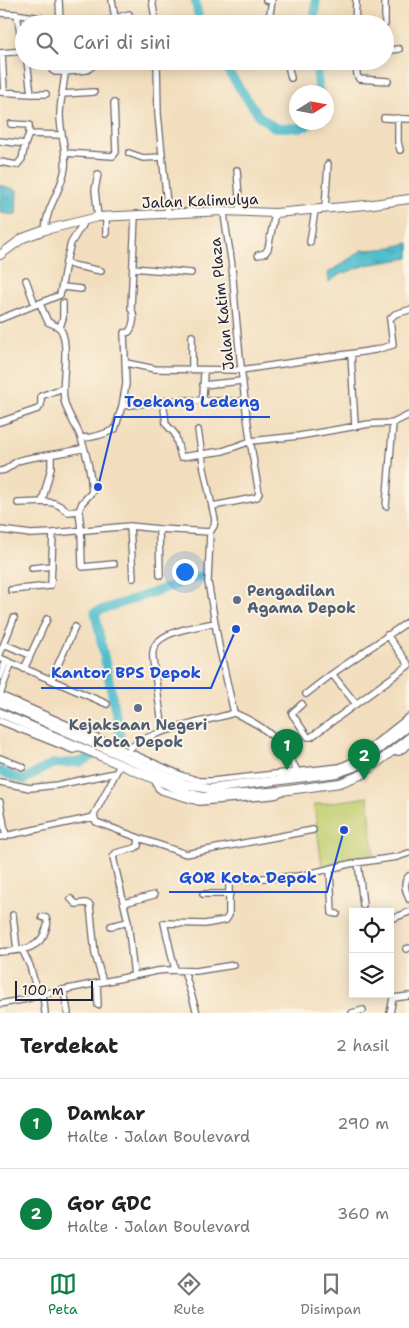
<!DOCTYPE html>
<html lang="id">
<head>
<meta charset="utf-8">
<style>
	:root { --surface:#fff; --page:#f2f2f2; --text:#222; --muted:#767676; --line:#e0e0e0; --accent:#0b8043 }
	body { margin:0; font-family:"Shantell Sans",sans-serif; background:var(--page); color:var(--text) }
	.controls { position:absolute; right:15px; bottom:15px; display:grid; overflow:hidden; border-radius:0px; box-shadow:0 2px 12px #0003 }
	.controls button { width:45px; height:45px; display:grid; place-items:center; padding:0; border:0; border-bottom:1px solid var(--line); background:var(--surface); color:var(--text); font:25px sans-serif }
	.compass { position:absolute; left:289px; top:85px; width:45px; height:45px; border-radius:50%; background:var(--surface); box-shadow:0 2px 12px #0003; rotate:79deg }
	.scale { position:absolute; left:15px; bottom:12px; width:78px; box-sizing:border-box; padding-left:5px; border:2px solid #22223b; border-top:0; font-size:14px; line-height:18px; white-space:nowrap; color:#22223b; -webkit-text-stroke:4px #fcf5e5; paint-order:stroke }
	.you { position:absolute; left:184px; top:571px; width:18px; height:18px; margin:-12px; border:4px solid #fff; border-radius:50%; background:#1a73e8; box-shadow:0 0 0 8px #1a73e833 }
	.badge { display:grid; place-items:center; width:32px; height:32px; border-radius:50%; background:var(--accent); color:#fff; font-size:16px; font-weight:700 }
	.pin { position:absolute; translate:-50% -41px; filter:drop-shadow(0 1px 2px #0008) }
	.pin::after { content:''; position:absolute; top:26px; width:18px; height:15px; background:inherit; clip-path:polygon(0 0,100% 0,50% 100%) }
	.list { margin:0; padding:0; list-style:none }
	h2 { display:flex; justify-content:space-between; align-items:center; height:65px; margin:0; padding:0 20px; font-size:21px }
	h2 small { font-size:16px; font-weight:400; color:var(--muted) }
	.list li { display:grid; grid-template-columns:32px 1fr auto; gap:15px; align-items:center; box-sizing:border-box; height:90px; padding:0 20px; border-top:1px solid var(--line) }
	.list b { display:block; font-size:19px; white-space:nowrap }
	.list p { margin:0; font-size:16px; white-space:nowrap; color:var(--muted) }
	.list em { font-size:16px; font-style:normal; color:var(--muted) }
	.icon { flex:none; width:28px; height:28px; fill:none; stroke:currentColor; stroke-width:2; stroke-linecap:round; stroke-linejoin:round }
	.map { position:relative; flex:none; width:409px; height:1013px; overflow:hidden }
	.search { position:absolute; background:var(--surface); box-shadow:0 2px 12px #0003; left:15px; right:15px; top:15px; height:55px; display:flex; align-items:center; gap:12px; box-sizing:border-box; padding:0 18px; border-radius:28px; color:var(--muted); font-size:19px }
	.sheet { height:245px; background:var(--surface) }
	nav { display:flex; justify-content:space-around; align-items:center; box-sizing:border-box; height:70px; border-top:1px solid var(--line); background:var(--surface); font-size:14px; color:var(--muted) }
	nav a { display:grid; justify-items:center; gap:2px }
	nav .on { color:var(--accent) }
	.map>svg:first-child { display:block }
</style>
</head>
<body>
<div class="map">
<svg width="409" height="1013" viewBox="0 0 409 1013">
	<defs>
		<pattern id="water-ripples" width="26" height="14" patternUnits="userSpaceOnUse" patternTransform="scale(1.25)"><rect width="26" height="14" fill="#51bdcd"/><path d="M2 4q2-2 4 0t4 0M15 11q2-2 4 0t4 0" fill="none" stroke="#4399a8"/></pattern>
	</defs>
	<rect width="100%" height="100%" fill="#fcf5e5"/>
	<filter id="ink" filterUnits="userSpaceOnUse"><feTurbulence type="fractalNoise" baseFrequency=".02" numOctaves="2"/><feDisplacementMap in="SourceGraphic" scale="10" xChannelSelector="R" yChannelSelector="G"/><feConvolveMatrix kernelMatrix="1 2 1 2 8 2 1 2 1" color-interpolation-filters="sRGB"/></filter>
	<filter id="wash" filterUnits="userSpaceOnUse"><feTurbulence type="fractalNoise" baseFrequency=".0096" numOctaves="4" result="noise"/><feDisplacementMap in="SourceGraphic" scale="20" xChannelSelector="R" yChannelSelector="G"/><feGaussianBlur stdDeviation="1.12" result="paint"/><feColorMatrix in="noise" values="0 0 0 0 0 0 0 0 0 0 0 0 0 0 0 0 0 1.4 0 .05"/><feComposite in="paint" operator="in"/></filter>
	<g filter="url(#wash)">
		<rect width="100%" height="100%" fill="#f2debe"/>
		<path fill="#c1cd6e" stroke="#727854" d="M368,797L374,854L322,866L314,805Z"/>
		<path fill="url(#water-ripples)" stroke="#3a7084" d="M0,185L17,190L16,215L0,213Z
			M409,243V258L366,265L339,275L329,282L328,273L362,250L382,249Z"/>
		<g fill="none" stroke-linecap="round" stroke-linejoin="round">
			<path stroke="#51bdcd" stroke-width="9" d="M195,0L200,24
				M314,24L316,0
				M221,61L259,116L274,127L296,128L307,126L311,122
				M316,61L319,92
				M0,771L23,780L52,764L81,762L121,739L95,612L205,575"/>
		</g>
	</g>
	<g filter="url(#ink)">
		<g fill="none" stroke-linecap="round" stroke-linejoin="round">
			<g stroke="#6b6469" stroke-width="8">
				<path id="street" d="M59,0L60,23
					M112,0L115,18
					M152,0L156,24
					M266,0L272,1L270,13L273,24
					M0,13L15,14L82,24
					M17,14L21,39
					M96,24L129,14
					M355,24L356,0
					M385,24V0
					M385,51L399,49
					M0,53L24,51
					M2,53L4,92
					M50,61L52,70L55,72H66L87,70L99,61
					M157,61L158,114L168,214
					M287,61L291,78
					M356,61L357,75L359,79L388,81
					M0,92L31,94L27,61
					M31,94H46
					M62,94L94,92
					M384,118L409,119
					M398,118V142L400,150
					M11,124L29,125V134L61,135
					M0,141L25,144L29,134
					M65,153L113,156L116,152L114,103
					M129,153L143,158L162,157
					M0,162L17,165L22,159L25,144
					M237,170L240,211
					M325,209L328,164
					M135,216L131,308C135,315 134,325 129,332L124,333L126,384L122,406L163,401L166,424L175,434L181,457L223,451L251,441L299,436L369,424L393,423L409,415
					M98,217L95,190L98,174
					M45,230C46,207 62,190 65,168C67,150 60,133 60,115C60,97 66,79 66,61
					M106,233V217
					M310,242L315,210
					M258,255L265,253L268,249L275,213
					M66,262L72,265L101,271
					M133,268L191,273
					M26,280L35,305
					M63,287L81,289
					M40,304L48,322C52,324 59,326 61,330C70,345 61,382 64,399C66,414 77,425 81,438C87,455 91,474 92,492L82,503L79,511L81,529L82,566L83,567L114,564
					M0,319L60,295L66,262L71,243L85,220
					M60,327L63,318V303
					M192,336V369
					M351,354L355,426
					M126,363L155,369L241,370L375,350L393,345L390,319L395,314L409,310
					M203,385L242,381
					M203,400L204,370
					M163,401L192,400L244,402
					M0,422L38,409L41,405V396L63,388
					M198,430L204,469L215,520L214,526L210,532L208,582L219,646L234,713C268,727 282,742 299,774
					M81,438C92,438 105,434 115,429L122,406
					M0,471C9,471 12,462 21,460C41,455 63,454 84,448
					M42,502L51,468V456
					M18,503L46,502L54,503L60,506L68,512L79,511
					M213,506L254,498L257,497L259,493C245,418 238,343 232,267C230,248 225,229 224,211
					M386,506L393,423
					M130,526L133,578
					M159,529L160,575
					M0,530L31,534L53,533L130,526L159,529L210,532
					M32,568L52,566
					M11,590L50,586L51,584L53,533
					M387,635L409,665
					M4,644L30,655
					M0,654L14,618
					M0,658L107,704
					M24,669L47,619
					M0,677L6,661
					M51,680L75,627
					M306,694L332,674L409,621
					M0,695L183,776L200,781H212L340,767L353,761L409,717
					M0,695L11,664
					M302,704L292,713V714L308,737H311L356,704L332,674
					M356,704L409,665
					M0,721L73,750L80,748
					M163,731L153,660C153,656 152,652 154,648C159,631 200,626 215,623
					M128,751C142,731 210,721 234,713
					M393,751L399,752L409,745
					M0,758L23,767
					M120,765L94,815L96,822L139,838L138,846L135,848L116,853L113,857L128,922L134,976
					M154,779L158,788L162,791L199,802L271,796L277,795L281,791
					M0,782L30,788L57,785L115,773
					M0,802L6,837
					M0,837L94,817
					M139,838L186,854L313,830
					M358,862L363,905
					M330,869L332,913L337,914
					M409,876C402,883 406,891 409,899
					M203,894H230
					M71,899L76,904L86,903L90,905L95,954L103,982
					M124,903L154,895
					M13,915L17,950
					M394,918L409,912
					M111,926L128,922
					M22,949L30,966L38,995
					M406,949L409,948
					M0,952C19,950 40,951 46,929C48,924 48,922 46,918L42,917
					M175,970L164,923L205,924L226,920L229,915V880L300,876L349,864L397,857L409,853
					M184,971L197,1013
					M97,984L98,1005
					M64,991L68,1013
					M43,994L45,1013
					M0,1004L27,999L38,995L157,971L167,970L196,971L234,965
					M352,1013L363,1010
					M390,1013L393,998L409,996"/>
			</g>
			<g stroke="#6b6469" stroke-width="10">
				<path id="secondary" d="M0,255L23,238L45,230L98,217L224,211L275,213L366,205L409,199
					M0,702L185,784L209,789L337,773L357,766L409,725
					M0,713L154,779L190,794L203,797L281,791L340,783L363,774L409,738"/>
			</g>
			<use href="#street" stroke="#fff" stroke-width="5.5"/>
			<use href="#secondary" stroke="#fff" stroke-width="8"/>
		</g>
	</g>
	<g fill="#5c6f8a" stroke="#fcf5e5" stroke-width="2">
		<circle cx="237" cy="600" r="5"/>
		<circle cx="138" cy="708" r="5"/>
	</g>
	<g text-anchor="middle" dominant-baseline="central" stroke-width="4" stroke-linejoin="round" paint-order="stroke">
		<g font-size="15" fill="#22223b" stroke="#fcf5e5">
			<text transform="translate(200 201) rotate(-2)">Jalan Kalimulya</text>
			<text transform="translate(222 304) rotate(-96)">Jalan Katim Plaza</text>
		</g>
		<g font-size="15" font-weight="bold" fill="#4e5e75" stroke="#fcf5e5" text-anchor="start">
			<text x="247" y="591">Pengadilan<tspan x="247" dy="17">Agama Depok</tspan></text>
			<text x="138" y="725" text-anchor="middle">Kejaksaan Negeri<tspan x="138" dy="17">Kota Depok</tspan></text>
		</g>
	</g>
	<path fill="none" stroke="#1d4ed8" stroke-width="2" d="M98 487L115 417H270M236 629L211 688H41M344 830L327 892H169"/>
	<g fill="#1d4ed8" stroke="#fcf5e5" stroke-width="2">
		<circle cx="98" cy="487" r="5"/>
		<circle cx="236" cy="629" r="5"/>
		<circle cx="344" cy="830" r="5"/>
	</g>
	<g font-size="16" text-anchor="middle" font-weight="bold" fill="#1d4ed8" stroke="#fcf5e5" stroke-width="4" stroke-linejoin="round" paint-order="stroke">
		<text x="192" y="407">Toekang Ledeng</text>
		<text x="126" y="678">Kantor BPS Depok</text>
		<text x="248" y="883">GOR Kota Depok</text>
	</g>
</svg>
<div class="controls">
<button><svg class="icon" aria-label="locate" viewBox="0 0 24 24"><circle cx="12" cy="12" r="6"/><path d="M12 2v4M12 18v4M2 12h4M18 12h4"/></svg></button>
<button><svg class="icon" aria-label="layers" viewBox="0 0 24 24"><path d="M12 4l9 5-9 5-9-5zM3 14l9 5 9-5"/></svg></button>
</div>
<svg class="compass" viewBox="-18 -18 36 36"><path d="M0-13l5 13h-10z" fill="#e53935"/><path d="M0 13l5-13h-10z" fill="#767676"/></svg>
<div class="scale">100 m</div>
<div class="you"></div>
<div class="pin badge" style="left:287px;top:770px">1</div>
<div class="pin badge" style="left:364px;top:780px">2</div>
<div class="search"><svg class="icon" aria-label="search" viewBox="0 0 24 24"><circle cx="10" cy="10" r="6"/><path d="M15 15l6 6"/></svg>Cari di sini</div>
</div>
<section class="sheet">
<h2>Terdekat<small>2 hasil</small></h2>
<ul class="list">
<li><span class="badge">1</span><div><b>Damkar</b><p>Halte · Jalan Boulevard</p></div><em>290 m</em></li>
<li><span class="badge">2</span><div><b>Gor GDC</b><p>Halte · Jalan Boulevard</p></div><em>360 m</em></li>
</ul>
</section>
<nav>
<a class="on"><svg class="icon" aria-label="map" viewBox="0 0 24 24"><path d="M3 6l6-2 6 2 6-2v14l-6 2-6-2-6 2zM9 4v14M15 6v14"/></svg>Peta</a>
<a><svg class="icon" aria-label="directions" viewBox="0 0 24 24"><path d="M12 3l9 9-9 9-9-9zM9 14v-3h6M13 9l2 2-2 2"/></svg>Rute</a>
<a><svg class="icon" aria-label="saved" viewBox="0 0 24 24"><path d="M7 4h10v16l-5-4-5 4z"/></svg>Disimpan</a>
</nav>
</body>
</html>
